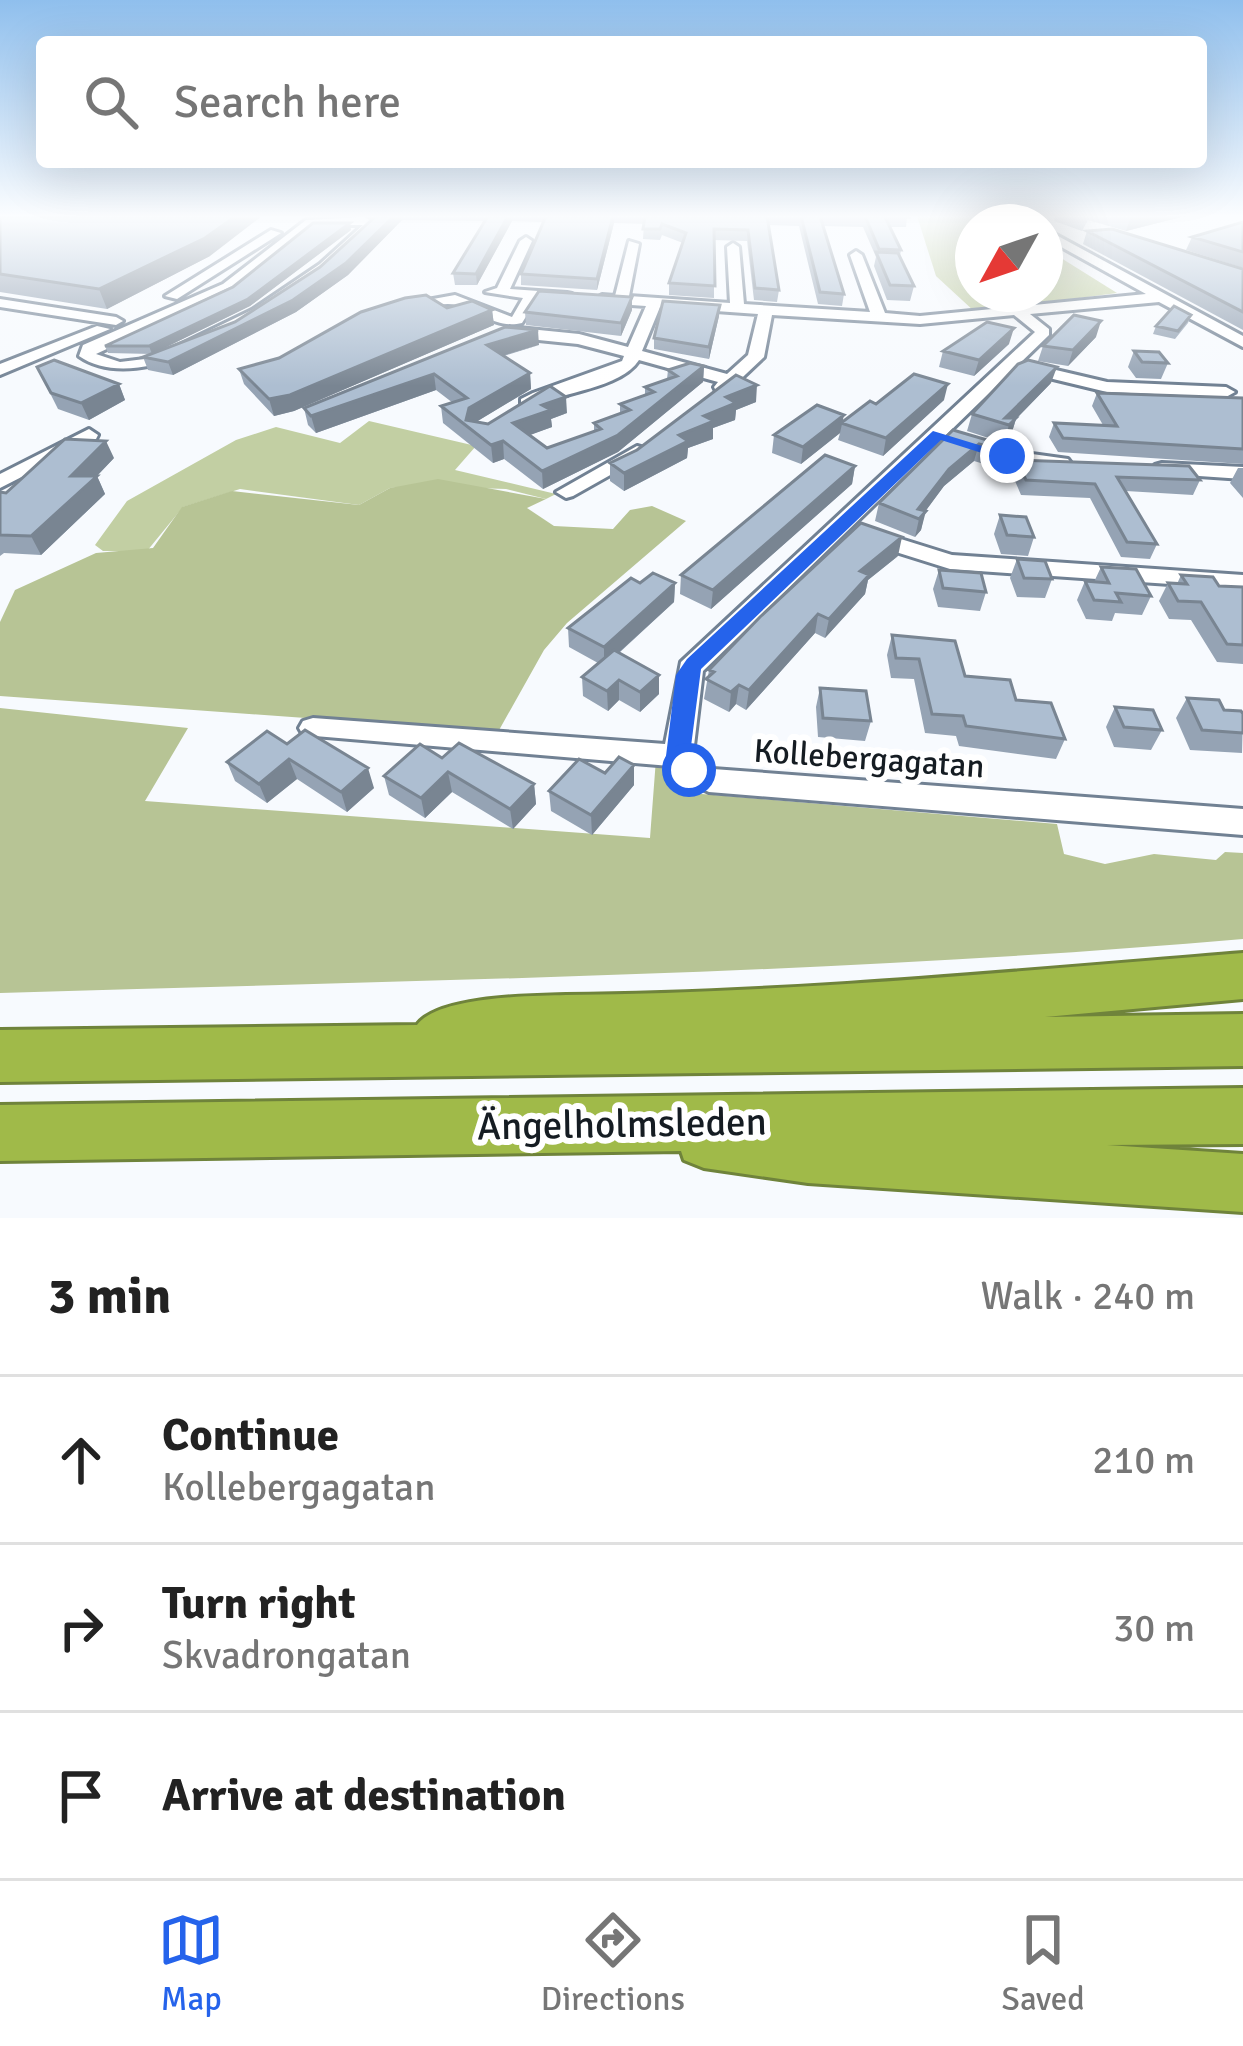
<!DOCTYPE html>
<html lang="en">
<head>
<meta charset="utf-8">
<style>
	:root { --surface:#fff; --page:#f2f2f2; --text:#222; --muted:#767676; --line:#e0e0e0; --accent:#2563eb }
	body { margin:0; font-family:Signika,sans-serif; background:var(--page); color:var(--text) }
	.compass { position:absolute; left:955px; top:204px; width:108px; height:108px; border-radius:50%; background:var(--surface); box-shadow:0 12px 48px #0002; rotate:230deg }
	.stop { position:absolute; width:36px; height:36px; margin:-27px; border:9px solid #2563eb; border-radius:50%; background:#fff }
	.stop.end { background:#2563eb; border-color:#fff; box-shadow:0 3px 12px #0008 }
	.list { margin:0; padding:0; list-style:none }
	h2 { display:flex; justify-content:space-between; align-items:center; height:156px; margin:0; padding:0 48px; font-size:51px }
	h2 small { font-size:39px; font-weight:400; color:var(--muted) }
	.list li { display:grid; grid-template-columns:78px 1fr auto; gap:36px; align-items:center; box-sizing:border-box; height:168px; padding:0 48px; border-top:3px solid var(--line) }
	.list b { display:block; font-size:45px; white-space:nowrap }
	.list p { margin:0; font-size:39px; white-space:nowrap; color:var(--muted) }
	.list em { font-size:39px; font-style:normal; color:var(--muted) }
	.icon { flex:none; width:66px; height:66px; fill:none; stroke:currentColor; stroke-width:2; stroke-linecap:round; stroke-linejoin:round }
	.map { position:relative; flex:none; width:1243px; height:1218px; overflow:hidden }
	.search { position:absolute; background:var(--surface); box-shadow:0 12px 48px #0002; left:36px; right:36px; top:36px; height:132px; display:flex; align-items:center; gap:30px; box-sizing:border-box; padding:0 42px; border-radius:12px; color:var(--muted); font-size:45px }
	.sheet { height:660px; background:var(--surface) }
	nav { display:flex; justify-content:space-around; align-items:center; box-sizing:border-box; height:168px; border-top:3px solid var(--line); background:var(--surface); font-size:33px; color:var(--muted) }
	nav a { display:grid; justify-items:center; gap:6px }
	nav .on { color:var(--accent) }
	.map>svg:first-child { display:block }
</style>
</head>
<body>
<div class="map">
<svg width="1243" height="1218" viewBox="0 0 1243 1218">
	<rect width="100%" height="100%" fill="#f7fafe"/>
	<path fill="#c2cfa3" d="M917,216H991L1001,222H973V294H1045V248L1117,293L975,312L936,276Z
		M369,421L476,446L455,470L556,494L546,499L506,489L416,486L390,488L359,505L240,489L183,507L147,551H103L95,545L127,501L236,440L276,427L340,443Z"/>
	<path fill="#b7c495" d="M438,479L546,499L527,508L554,526L613,529L630,510L652,506L686,521L567,623L544,650L498,732L0,696V622L15,590L96,553L153,548L182,507L232,491L359,505L390,488Z
		M0,708L188,728L145,801L650,838L656,759L682,786L702,794L1057,824L1064,854L1105,864L1154,854L1216,860L1225,852L1243,853V939C829,975 415,980 0,993Z"/>
	<g fill="none" stroke-linecap="round" stroke-linejoin="round">
		<g stroke="#718193" stroke-width="6">
			<path id="minor" d="M1010,216H1024L1033,222H1018Z
				M363,217L377,223C325,280 155,409 79,356L83,345L223,284L306,220ZM313,225H363L320,264L252,310L153,358L120,362L96,354L233,290Z
				M1045,229L1243,336V347L1159,302L1030,314L1049,329V335L703,671L693,754L713,769L1243,809V835L709,792L679,778L670,766L303,735L299,728L303,721L313,718L665,744L681,662L1035,332L1014,315L920,324L772,315L764,357L728,391H716L714,387L718,382L639,360C620,389 563,391 533,407H521V399L533,393L622,361L624,356L578,344L509,337L501,332L509,327L579,334L628,347L646,306L602,303L595,299L602,295L615,296L629,241L639,244L629,296L730,303L727,247L733,243L739,247L744,304L870,312L850,255L856,251L862,255L885,313L920,316L1146,294L1045,238ZM660,307L758,314L748,355L727,374L642,351Z
				M271,230L281,233L177,299L165,296Z
				M526,237L532,241L510,289L567,293L572,294V300L537,299L522,323C497,329 481,312 457,305C438,300 417,314 400,305L455,295L512,317L523,298L485,292L497,288L520,241Z
				M0,299L116,317L123,321L116,325L0,307Z
				M97,326L110,329L0,375V364Z
				M1026,363L1107,382L1226,387L1235,392L1226,397L1107,392L1020,371V365Z
				M89,429L98,435L96,439L0,488V474Z
				M961,435L1010,451L1068,459L1071,463C1048,479 981,454 954,445L952,441Z
				M637,446L644,448V456L573,496L566,498L556,492Z
				M1162,463L1243,467V479L1155,473V465Z
				M872,530L952,555L1243,575V589L950,569L864,542L861,537L864,532Z"/>
		</g>
		<g stroke="#6f833b" stroke-width="6">
			<path id="highway" d="M1243,953V999L1045,1017L1243,1014V1066L0,1082V1030L417,1025C438,996 532,996 566,995C793,993 1017,971 1243,953Z
				M1243,1088V1144L1107,1145L1243,1154V1212L808,1183L704,1168L684,1160L681,1151L0,1161V1105Z"/>
		</g>
		<use href="#minor" fill="#fff" fill-rule="evenodd"/>
		<use href="#highway" fill="#a0ba49" fill-rule="evenodd"/>
	</g>
	<path fill="#95a3b4" d="M0,216L210,256L107,309L0,292Z
		M369,216H907L906,227H890L901,250L900,256L914,286L910,301L887,300L874,266L876,257L863,227L823,226L844,294L842,306L818,304L799,226L768,225L779,290L777,302L754,300L747,241L714,240V298L669,295V283L683,243L662,235L660,240L643,239L644,224L614,223L597,290L521,285V274L543,222L512,221L477,285H455L453,273L485,221L402,220L348,275L296,312L173,375L148,370L143,357L235,322L320,267L373,218Z
		M1055,216H1185L1126,231L1088,220L1082,231L1054,221Z
		M1243,222V268L1186,250L1192,237Z
		M351,230L250,306L152,354L108,353L105,346Z
		M1087,231L1243,269V330L1083,244Z
		M632,297V310L621,336L526,325L525,312Z
		M447,308L492,310L494,325L294,411L274,416L244,384L239,369Z
		M1191,315L1188,323L1175,339L1153,334L1156,326Z
		M719,316L709,359L654,349V338Z
		M1096,337L1068,366L1038,361L1043,346Z
		M1009,344L974,376L939,367L943,351Z
		M539,345L504,356L530,373L531,389L476,422L488,424L567,413L551,419L552,427L529,435L547,448L594,431V423L620,414V404L645,396V387L667,379L668,370L704,366L703,382L618,452L543,489L504,459L493,463L443,423L441,406L453,403L436,390L316,433L308,425L304,408Z
		M1134,351L1168,363L1161,379L1136,378L1128,367Z
		M37,367L119,384L125,400L89,420L58,409Z
		M736,375L756,402L736,410L735,420L713,428V439L688,448L687,458L624,491L610,481V463L637,450Z
		M1051,383L1016,419L1011,435L1004,443L967,431L972,414Z
		M1097,393L1243,398V464L1058,452L1049,437L1054,423L1103,425L1092,406Z
		M944,400L883,456L838,440L840,433L801,464L772,453L774,435L843,422L876,404Z
		M953,430L994,442L988,459L984,464L974,461L944,486L925,511L921,530L915,537L875,521L879,503Z
		M114,458L97,476L105,494L41,555L4,553L0,556V492L6,493Z
		M1016,460L1200,480L1193,495L1126,491L1157,544L1150,559L1121,557L1090,498L1021,495L1012,474Z
		M855,466L852,484L711,609L680,594L681,575Z
		M1238,468H1243V498L1230,483Z
		M1000,515L1034,537L1028,556L1001,554L994,534Z
		M898,556L868,580L865,594L825,638L815,633L746,710L736,704L729,712L704,699L709,670Z
		M1017,559L1052,579L1045,598L1017,597L1010,578Z
		M1101,567L1151,596L1142,615L1115,613L1112,621L1086,619L1077,600L1085,581L1094,582Z
		M939,570L986,592L980,611L938,607L933,589Z
		M1181,575L1219,586L1243,587V664L1217,662L1191,620L1169,619L1159,601L1168,583L1177,584Z
		M640,583H675L674,602L619,653L659,675V694L640,712L619,700L608,711L583,696L582,677L598,663L569,647L568,628Z
		M892,635L965,676L1016,700L1065,739L1056,759L959,746L956,736L925,733L914,679L891,678L887,655Z
		M820,688L871,721L865,741L818,737L816,707Z
		M1187,698L1243,714L1242,753L1190,750L1176,718Z
		M1115,707L1162,730L1151,750L1114,747L1106,727Z
		M287,744L374,788L347,812L297,779L267,803L235,781L227,762Z
		M442,758L534,784L536,804L513,829L452,792L425,818L389,795L384,776Z
		M634,765V785L592,835L551,811L549,791Z"/>
	<path fill="#798592" d="M236,216H262L210,256L107,309L99,289Z
		M394,216H401L402,220L348,275L296,312L173,375L168,362L293,300Z
		M508,216H511L512,221L477,285L476,274Z
		M614,216V223L597,290V279Z
		M1131,216H1185L1126,231Z
		M350,223L351,230L250,306L152,354L149,346Z
		M632,297V310L621,336V323Z
		M720,305L719,316L709,359V347Z
		M492,310L494,325L294,411L274,416L269,399Z
		M1101,321L1096,337L1068,366L1073,350Z
		M1014,328L1009,344L974,376L979,360Z
		M538,330L539,345L488,360L487,345Z
		M704,366L703,382L618,452L543,489L542,471Z
		M1057,367L1051,383L1016,419L1011,435L1004,443L1009,425L1005,418Z
		M530,373L531,389L471,425L466,420L469,408Z
		M434,374L436,390L316,433L311,416Z
		M119,384L125,400L89,420L81,403Z
		M948,384L944,400L883,456L886,438Z
		M757,385L756,402L736,410L735,420L713,428V439L688,448L687,458L624,491V473L679,435L726,397Z
		M566,397L567,413L551,419L552,427L514,441L513,423L542,405Z
		M844,415L840,433L801,464L803,447Z
		M106,441L114,458L92,481L97,476L105,494L41,555L31,536L71,476Z
		M503,441L504,459L493,463L491,445Z
		M994,442L988,459L984,464L989,447Z
		M979,444L974,461L944,486L922,516L926,511L921,530L915,537L919,519L918,509L949,469Z
		M855,466L852,484L711,609L713,590Z
		M902,537L898,556L868,580L865,594L825,638L829,619L860,571Z
		M675,583L674,602L604,666V647Z
		M818,614L815,633L746,710L749,690Z
		M659,675V694L640,712V692Z
		M619,680V700L608,711L607,691Z
		M739,685L736,704L729,712L731,692Z
		M289,759L297,779L267,803L259,784Z
		M634,765V785L592,835L591,815Z
		M368,768L374,788L347,812L341,792Z
		M448,772L452,792L425,818L421,798Z
		M534,784L536,804L513,829L510,809Z"/>
	<path fill="#adbed1" stroke="#798592" stroke-width="3" d="M0,216H236L205,238L99,289L0,274Z
		M376,216H394L346,263L293,300L168,362L143,357L235,322L320,267Z
		M488,216H508L476,274L453,273Z
		M546,216H613L597,279L521,274Z
		M645,216H767L779,290L755,288L748,230L714,229L715,286L669,283L686,233L662,224L660,229H643Z
		M801,216H820L844,294L820,292Z
		M824,216H907L908,217H885L901,250L879,249L865,216Z
		M1243,222V252L1192,237Z
		M313,223H350L248,299L149,346H105L233,287Z
		M1112,229L1243,269V312L1087,231Z
		M876,252L898,253L914,286L890,285Z
		M539,291L632,297L621,323L525,312Z
		M426,295L447,308L472,301L492,310L290,395L269,399L239,369L279,358L361,312L405,298Z
		M663,301L720,305L709,347L654,338Z
		M1174,306L1191,315L1178,331L1156,326Z
		M1074,315L1101,321L1073,350L1043,346Z
		M987,322L1014,328L979,360L943,351Z
		M505,327L538,330L487,345L530,373L469,408L466,420L488,424L550,386L566,397L542,405L551,410L513,423L547,448L601,429L594,423L630,410L620,404L654,392L645,387L677,376L668,370L690,363L704,366L618,435L542,471L503,441L491,445L441,406L467,398L434,374L311,416L304,408Z
		M1134,351L1159,352L1168,363L1142,362Z
		M54,360L119,384L81,403L51,393L37,367Z
		M1028,360L1057,367L1005,418H1016L1009,425L972,414L1018,364Z
		M914,374L948,384L886,438L841,423L870,401L876,404Z
		M736,375L757,385L726,397L736,403L704,416L714,421L679,435L688,441L624,473L610,463L637,450Z
		M1097,393L1243,398V449L1063,438L1054,423L1117,426Z
		M817,405L844,415L803,447L774,435Z
		M953,430L994,442L989,447L979,444L949,469L918,509L926,511L919,519L879,503Z
		M65,439L106,441L71,476H97L31,536L0,535V492L6,493Z
		M825,455L855,466L713,590L681,575Z
		M1016,460L1189,466L1200,480L1117,477L1157,544L1127,542L1095,484L1026,480Z
		M1000,515L1026,517L1034,537L1007,535Z
		M861,523L902,537L860,571L869,575L829,619L818,614L749,690L739,685L731,692L706,679L714,672L709,670L760,617Z
		M1017,559L1045,561L1052,579L1024,578Z
		M1101,567L1136,569L1151,596L1116,593L1121,602L1094,600L1085,581L1109,583Z
		M939,570L981,573L986,592L943,588Z
		M653,573L675,583L604,647L568,628L631,578L640,583Z
		M1181,575L1213,577L1219,586L1243,587V645L1227,644L1201,602L1178,601L1168,583L1187,584Z
		M892,635L955,641L965,676L1010,680L1016,700L1051,703L1065,739L966,726L963,716L932,714L919,659L896,658Z
		M614,650L659,675L640,692L619,680L607,691L582,677Z
		M820,688L866,691L871,721L823,718Z
		M1187,698L1219,700L1224,710L1241,711L1243,714V733L1202,730Z
		M1115,707L1153,710L1162,730L1124,727Z
		M305,730L368,768L341,792L289,759L259,784L227,762L267,731L287,744Z
		M459,743L534,784L510,809L448,772L421,798L384,776L420,744L442,758Z
		M619,757L634,765L591,815L549,791L579,759L605,773Z"/>
	<linearGradient id="sky" x2="0" y2="1"><stop stop-color="#8fbfed"/><stop offset="0.56" stop-color="#fbfdff"/><stop offset="1" stop-color="#fbfdff" stop-opacity="0"/></linearGradient>
	<rect width="1243" height="386" fill="url(#sky)"/>
	<path fill="#2563eb" d="M933,431L1015,456L1007,461L941,440L701,669L690,754L701,770L698,777H681L666,756L676,675L687,659Z"/>
	<g text-anchor="middle" dominant-baseline="central" stroke-width="12" stroke-linejoin="round" paint-order="stroke">
		<g font-size="33" fill="#151c22" stroke="#fff">
			<text transform="translate(869 759) rotate(4)">Kollebergagatan</text>
		</g>
		<g font-size="39" fill="#151c22" stroke="#fff">
			<text transform="translate(622 1124) rotate(-1)">Ängelholmsleden</text>
		</g>
	</g>
</svg>
<svg class="compass" viewBox="-18 -18 36 36"><path d="M0-13l5 13h-10z" fill="#e53935"/><path d="M0 13l5-13h-10z" fill="#767676"/></svg>
<div class="stop" style="left:689px;top:770px"></div>
<div class="stop end" style="left:1007px;top:456px"></div>
<div class="search"><svg class="icon" aria-label="search" viewBox="0 0 24 24"><circle cx="10" cy="10" r="6"/><path d="M15 15l6 6"/></svg>Search here</div>
</div>
<section class="sheet">
<h2>3 min<small>Walk · 240 m</small></h2>
<ul class="list">
<li><svg class="icon" aria-label="ahead" viewBox="0 0 24 24"><path d="M12 20V5M6 11l6-6 6 6"/></svg><div><b>Continue</b><p>Kollebergagatan</p></div><em>210 m</em></li>
<li><svg class="icon" aria-label="right" viewBox="0 0 24 24"><path d="M7 20v-9h11M14 6l5 5-5 5"/></svg><div><b>Turn right</b><p>Skvadrongatan</p></div><em>30 m</em></li>
<li><svg class="icon" aria-label="arrive" viewBox="0 0 24 24"><path d="M6 21V4h12l-3 4 3 4H6"/></svg><div><b>Arrive at destination</b></div></li>
</ul>
</section>
<nav>
<a class="on"><svg class="icon" aria-label="map" viewBox="0 0 24 24"><path d="M3 6l6-2 6 2 6-2v14l-6 2-6-2-6 2zM9 4v14M15 6v14"/></svg>Map</a>
<a><svg class="icon" aria-label="directions" viewBox="0 0 24 24"><path d="M12 3l9 9-9 9-9-9zM9 14v-3h6M13 9l2 2-2 2"/></svg>Directions</a>
<a><svg class="icon" aria-label="saved" viewBox="0 0 24 24"><path d="M7 4h10v16l-5-4-5 4z"/></svg>Saved</a>
</nav>
</body>
</html>
